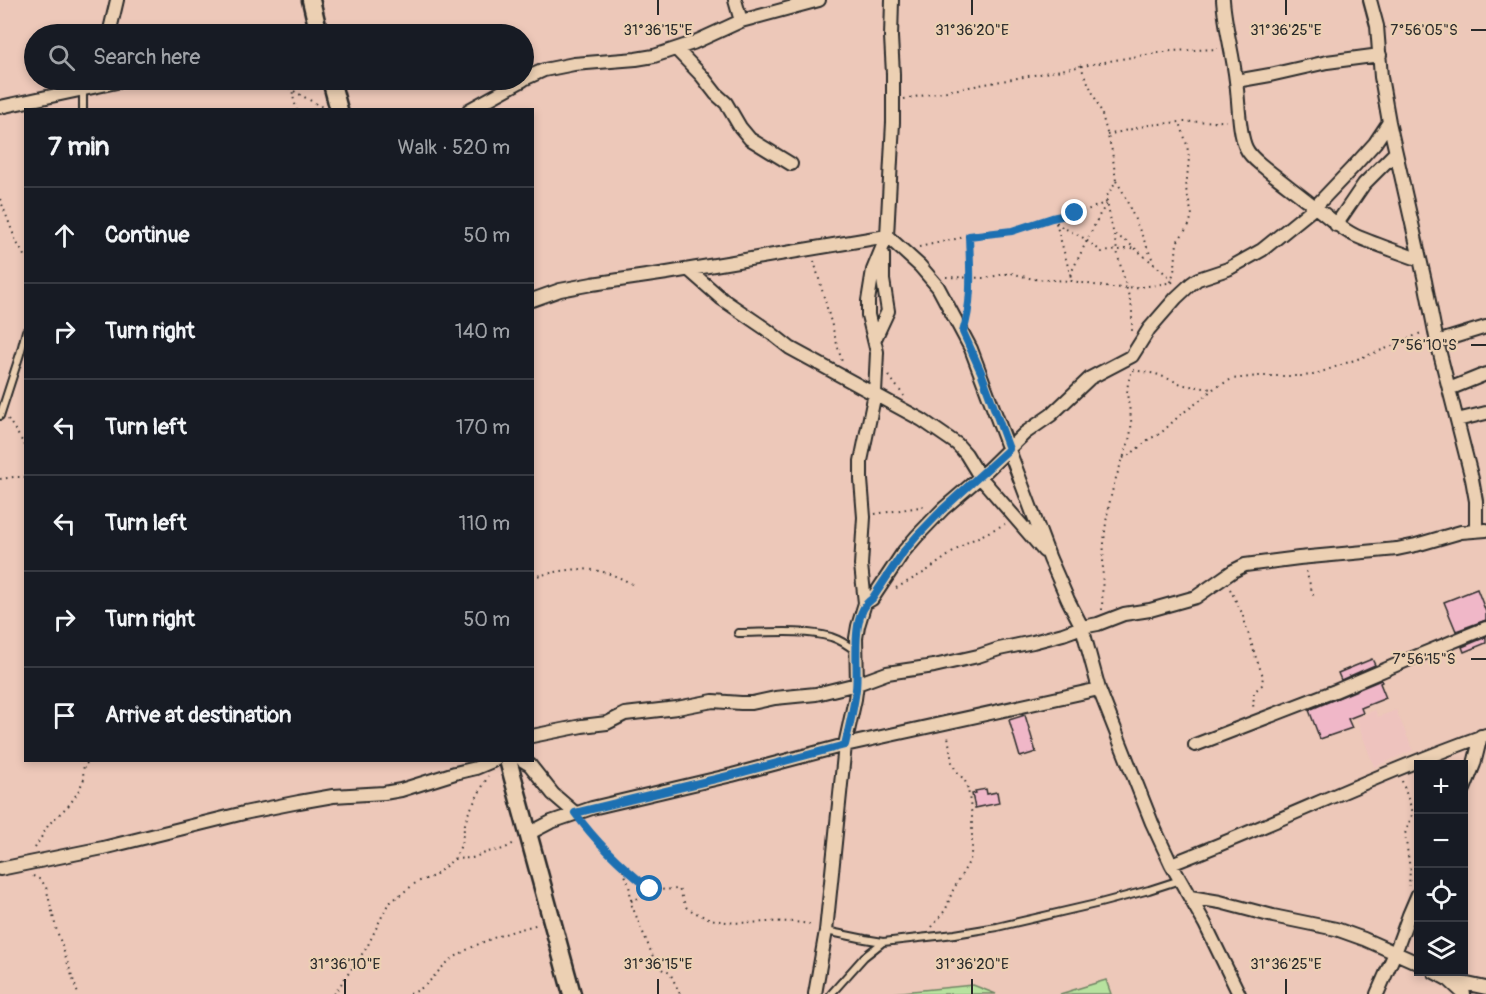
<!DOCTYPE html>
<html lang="en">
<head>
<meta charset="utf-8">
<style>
	:root { --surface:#171b24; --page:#20242c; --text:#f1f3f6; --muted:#9ea1a6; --line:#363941 }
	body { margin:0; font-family:Pangolin,sans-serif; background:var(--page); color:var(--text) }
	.controls { position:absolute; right:18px; bottom:18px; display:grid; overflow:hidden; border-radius:0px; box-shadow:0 3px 9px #0003 }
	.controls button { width:54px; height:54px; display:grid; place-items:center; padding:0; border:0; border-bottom:2px solid var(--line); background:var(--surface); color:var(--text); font:30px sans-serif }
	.stop { position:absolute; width:18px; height:18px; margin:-14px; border:4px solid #1f6fb2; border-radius:50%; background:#fff }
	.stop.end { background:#1f6fb2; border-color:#fff; box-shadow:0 2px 6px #0008 }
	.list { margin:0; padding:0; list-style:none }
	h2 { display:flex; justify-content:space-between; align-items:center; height:78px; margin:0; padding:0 24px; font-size:26px }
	h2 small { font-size:20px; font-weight:400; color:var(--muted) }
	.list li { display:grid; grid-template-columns:39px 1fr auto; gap:18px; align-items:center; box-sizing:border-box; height:96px; padding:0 24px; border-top:2px solid var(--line) }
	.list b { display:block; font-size:22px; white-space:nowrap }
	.list em { font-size:20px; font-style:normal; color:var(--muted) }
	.icon { flex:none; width:33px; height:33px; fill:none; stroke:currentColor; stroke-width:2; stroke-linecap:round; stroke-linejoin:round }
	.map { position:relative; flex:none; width:1486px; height:994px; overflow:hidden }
	.search { position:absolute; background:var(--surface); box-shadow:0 3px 9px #0003; left:24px; top:24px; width:510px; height:66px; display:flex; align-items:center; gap:15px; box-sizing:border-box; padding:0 21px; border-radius:33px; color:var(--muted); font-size:22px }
	.panel { position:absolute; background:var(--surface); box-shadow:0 3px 9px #0003; left:24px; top:108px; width:510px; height:654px; border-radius:0px }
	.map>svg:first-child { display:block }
</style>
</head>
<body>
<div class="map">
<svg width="1486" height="994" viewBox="0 0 1486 994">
	<rect width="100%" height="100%" fill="#edc8b9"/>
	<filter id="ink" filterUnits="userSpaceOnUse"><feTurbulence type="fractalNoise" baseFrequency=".0167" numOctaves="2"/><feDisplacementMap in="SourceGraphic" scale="12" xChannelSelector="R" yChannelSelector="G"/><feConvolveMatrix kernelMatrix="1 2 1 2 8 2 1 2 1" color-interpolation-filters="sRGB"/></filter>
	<g filter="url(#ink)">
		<path fill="#eec3be" d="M1375,710L1378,717L1396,710L1413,750L1374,767L1356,718Z"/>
		<path fill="#b7e29f" stroke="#718665" stroke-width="1.5" d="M1106,980L1111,994H1060Z
			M973,985L996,994H890L892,993Z"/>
		<path fill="#f0b7c8" stroke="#2b2b2b" stroke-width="1.5" d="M1477,589L1486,612V620L1456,631L1444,602Z
			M1486,637V643L1464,652L1462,647Z
			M1372,659L1375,665L1341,680L1338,673Z
			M1381,680L1382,682L1380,683L1386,698L1361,708L1363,713L1348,719L1352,728L1320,739L1309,710Z
			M1025,715L1036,752L1020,757L1009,720Z
			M986,789L987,794L997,792L999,803L975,808L972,794L976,793L975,791Z"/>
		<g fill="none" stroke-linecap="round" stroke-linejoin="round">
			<g stroke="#2b2b2b" stroke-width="10">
				<path id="lane" d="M83,110V89
					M0,416L20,354L26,331
					M738,633C766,633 803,629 831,637C840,640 848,645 855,651
					M826,931L865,939L883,942
					M831,994L864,957L883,942L955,934L997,927L1100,903L1149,890L1180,880"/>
			</g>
			<g stroke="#2b2b2b" stroke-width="16">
				<path id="street" d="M735,0L741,21
					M1223,0C1225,27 1233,54 1236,81C1239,100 1238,131 1246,148C1250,157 1258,162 1265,168C1281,181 1299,194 1315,207C1329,217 1340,229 1356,236C1377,245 1399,252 1420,260
					M1370,0L1377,26L1381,77L1389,122L1425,281L1437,342L1472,479L1476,501V531
					M109,34L117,0
					M676,49L702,76L716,94L726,103L740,127L750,139L791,164
					M524,79L544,70L574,64L636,59L654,56L693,43L741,21L819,0
					M1236,81L1270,75L1327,62L1380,55
					M0,107L126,80
					M469,110L523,80
					M1336,225L1364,184L1395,153
					M689,270L722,299L766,329L790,348L922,420L957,444L966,454L980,477L1044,551
					M532,300L560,290L592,284L667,273L887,236L920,266L938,287L971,349L1050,559L1068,600L1082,627L1099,689L1152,823L1171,864L1205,924L1239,994
					M875,339L888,311L883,280V254
					M1437,342L1486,327
					M1449,389L1486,374
					M1457,420L1486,413
					M865,603L872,599L904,551L917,536L943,509L980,477L1025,433L1051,415L1090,378L1132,356L1149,329L1176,298L1191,284L1198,279L1228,269L1262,250L1315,207L1356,164L1375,143L1389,122
					M532,736L582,726L607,723L625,714L677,708L713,701L741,703H752L775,698L816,694L857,684L887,673L934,666L978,656L999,649L1033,642L1063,634L1082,627L1098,624L1124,614L1150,610L1196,597L1233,571L1245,565L1299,558L1397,549L1416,545L1461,532L1486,530
					M1195,745L1335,691L1410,659L1486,628
					M522,760L530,765L553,794L575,813
					M1464,789L1474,764L1481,736
					M528,834L551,822L592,808L732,775L845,745L1099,689
					M1171,864C1277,823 1379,773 1486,735
					M0,869L103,848L244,813L299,802L333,796L384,793L401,790L455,773L476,768L495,760
					M1190,897L1220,902L1273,916L1336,929L1364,939L1418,963
					M1434,972L1449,980L1464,994
					M1449,980L1486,988
					M815,994L826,931L845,745L855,699L857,684L856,638L858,626L865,603L861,565L864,517L861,480V461L875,393L877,352L868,315V301L873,270L887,236L893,122V74L891,37L892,0
					M1377,994L1395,953L1409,915L1418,894"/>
			</g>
			<g stroke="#2b2b2b" stroke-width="21">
				<path id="secondary" d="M311,0L319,34
					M331,80L339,110
					M508,760L572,994"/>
			</g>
			<path stroke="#2b2b2b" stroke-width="2" stroke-dasharray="1.5 4.5" stroke-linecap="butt" d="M1080,65L1101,111L1112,151L1116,181L1107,196V202L1119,260L1132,308V332
				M280,80L292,90L322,107
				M292,80C292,91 293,99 297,110
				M904,99L1126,58L1171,51L1218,49
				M1107,135L1149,125L1180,122L1226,121
				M1116,181L1122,190L1154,263
				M0,199L16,241L26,259
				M1052,218L1062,227L1082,237L1102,252L1135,248
				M1056,223L1072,281
				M1115,235L1126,241L1172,279
				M919,247L969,236L1012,231L1052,218L1087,210L1107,202
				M814,261L842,362
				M1070,275L1100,214L1107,204
				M946,277L984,278L1011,273L1033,279L1072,281L1111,288L1142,287L1174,282
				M1171,282L1175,267L1177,242L1189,225L1192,215L1186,189L1189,158L1187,145L1180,122
				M968,314L970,278L969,236
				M1133,370L1156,374L1184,385L1211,389
				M889,376L904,396
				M8,419L26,447
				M1123,458L1131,454L1149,439L1160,434L1180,415L1198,402L1213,389L1232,379L1259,376H1302L1313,375L1385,349L1421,333
				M0,479L14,477H26
				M875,514L926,506
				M1306,571L1314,598
				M532,577C573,568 594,563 632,584
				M896,588L925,572L966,543L1005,524
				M1230,589L1242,613L1256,658L1263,676L1262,685L1254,692L1253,710
				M1102,610C1103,574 1102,539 1109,505C1111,496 1113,487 1116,478C1121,462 1129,446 1131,430C1133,406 1121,397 1132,371
				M1402,781L1412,810V815L1405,834L1410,869L1409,886
				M584,825L622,867L629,885L632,906L654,959L659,968L670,973L680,994
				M35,848L49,824L70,804L78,792L84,779L83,772L84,765L92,760
				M454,859L472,858L488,852L504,849L516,842
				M622,867L634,874L653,890L679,889L686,907C728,936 768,914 813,925
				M33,876L41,880L46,887L56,928L78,994
				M631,901L645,896L652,891
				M932,927L946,909L952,892L970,860L972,847V816L968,789L965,781L955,769L952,762L948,736
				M334,994L367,947L388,904L417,882L434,876L454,859L458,852L461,845L465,824L468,814L488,776
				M410,994C431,986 435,971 452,959C478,941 509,932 539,924"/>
			<use href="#lane" stroke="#ecd0b3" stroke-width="6"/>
			<use href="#street" stroke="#ecd0b3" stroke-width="12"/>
			<use href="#secondary" stroke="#ecd0b3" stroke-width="16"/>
		</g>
	</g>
	<g fill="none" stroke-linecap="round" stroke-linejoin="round" filter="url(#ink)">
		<path stroke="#1f6fb2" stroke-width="8" d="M650,889C622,867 596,842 575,813L732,775L845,745C849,727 854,708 856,689C859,665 849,614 872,599L904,551L917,536L943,509L1009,449L981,372L963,332C973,301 970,268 969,236L1012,231L1052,218L1075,213"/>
	</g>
	<path fill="none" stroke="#2b2b2b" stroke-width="2" d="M658,0V15M972,0V15M1286,0V15M1471,30H1486M1471,345H1486M1471,659H1486M345,979V994M658,979V994M972,979V994M1286,979V994"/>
	<g font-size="15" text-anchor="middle" fill="#2b2b2b" stroke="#ecd0b3" stroke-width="4.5" stroke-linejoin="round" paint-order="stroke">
		<text x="1424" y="35">7°56'05"S</text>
		<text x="658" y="35">31°36'15"E</text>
		<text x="972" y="35">31°36'20"E</text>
		<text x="1286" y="35">31°36'25"E</text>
		<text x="1424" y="350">7°56'10"S</text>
		<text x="1424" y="664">7°56'15"S</text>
		<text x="345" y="969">31°36'10"E</text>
		<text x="658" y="969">31°36'15"E</text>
		<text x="972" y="969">31°36'20"E</text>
		<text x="1286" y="969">31°36'25"E</text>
	</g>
</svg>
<div class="controls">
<button>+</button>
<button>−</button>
<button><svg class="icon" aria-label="locate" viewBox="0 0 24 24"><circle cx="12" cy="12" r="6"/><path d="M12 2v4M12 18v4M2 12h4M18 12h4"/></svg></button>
<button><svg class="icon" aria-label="layers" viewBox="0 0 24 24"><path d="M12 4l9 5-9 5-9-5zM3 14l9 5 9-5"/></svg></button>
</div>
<div class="stop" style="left:650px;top:889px"></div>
<div class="stop end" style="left:1075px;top:213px"></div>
<div class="search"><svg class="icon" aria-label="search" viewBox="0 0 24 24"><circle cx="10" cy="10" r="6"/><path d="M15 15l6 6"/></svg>Search here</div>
<section class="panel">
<h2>7 min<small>Walk · 520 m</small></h2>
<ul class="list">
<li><svg class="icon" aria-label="ahead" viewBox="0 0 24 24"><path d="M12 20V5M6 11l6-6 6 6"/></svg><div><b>Continue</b></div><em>50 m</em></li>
<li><svg class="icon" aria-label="right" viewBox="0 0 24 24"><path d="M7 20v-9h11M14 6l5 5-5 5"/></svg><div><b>Turn right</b></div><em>140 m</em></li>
<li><svg class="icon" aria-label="left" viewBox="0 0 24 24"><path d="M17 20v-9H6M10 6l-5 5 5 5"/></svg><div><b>Turn left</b></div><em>170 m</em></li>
<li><svg class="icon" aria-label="left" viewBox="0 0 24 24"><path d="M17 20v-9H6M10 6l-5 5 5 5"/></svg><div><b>Turn left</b></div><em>110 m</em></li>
<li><svg class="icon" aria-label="right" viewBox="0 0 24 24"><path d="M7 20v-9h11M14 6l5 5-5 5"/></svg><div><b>Turn right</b></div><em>50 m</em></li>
<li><svg class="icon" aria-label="arrive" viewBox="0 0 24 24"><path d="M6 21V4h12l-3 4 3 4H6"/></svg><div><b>Arrive at destination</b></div></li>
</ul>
</section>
</div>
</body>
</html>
